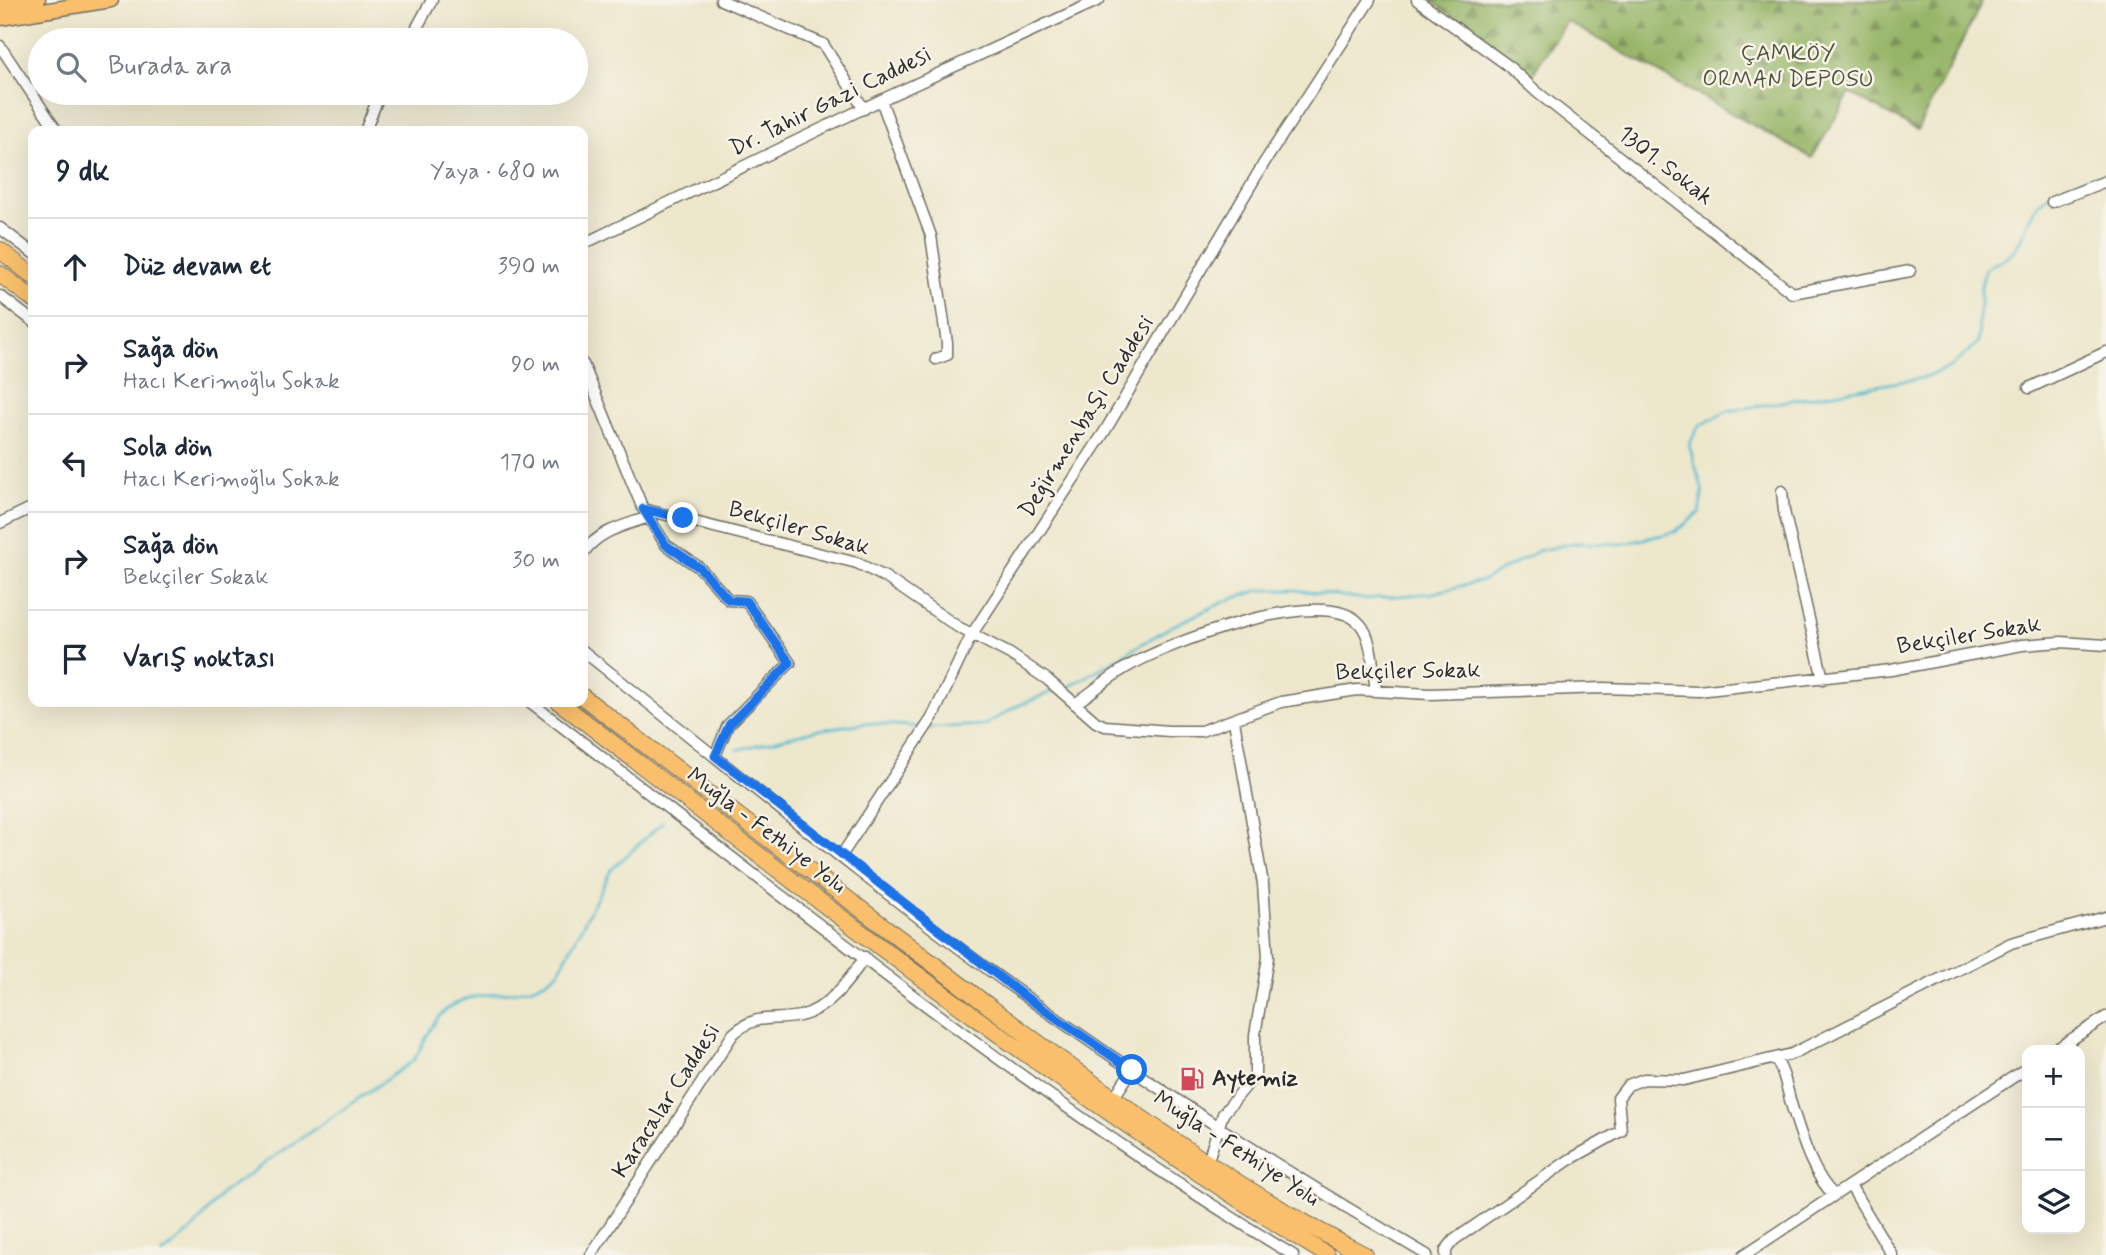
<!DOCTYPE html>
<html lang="tr">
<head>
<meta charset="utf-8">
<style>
	:root { --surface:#fff; --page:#f2f2f3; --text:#1f2937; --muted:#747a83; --line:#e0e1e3 }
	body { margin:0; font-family:Mynerve,sans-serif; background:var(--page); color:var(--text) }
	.controls { position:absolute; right:21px; bottom:21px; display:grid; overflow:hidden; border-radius:14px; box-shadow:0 7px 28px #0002 }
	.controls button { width:63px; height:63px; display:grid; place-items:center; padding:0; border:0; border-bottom:2px solid var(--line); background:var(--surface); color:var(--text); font:35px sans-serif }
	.stop { position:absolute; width:21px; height:21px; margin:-16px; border:5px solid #1a73e8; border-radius:50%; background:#fff }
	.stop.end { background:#1a73e8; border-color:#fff; box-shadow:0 2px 7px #0008 }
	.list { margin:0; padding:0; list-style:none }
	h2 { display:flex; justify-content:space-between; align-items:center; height:91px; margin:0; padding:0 28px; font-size:30px }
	h2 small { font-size:23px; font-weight:400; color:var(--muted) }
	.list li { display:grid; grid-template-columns:46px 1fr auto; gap:21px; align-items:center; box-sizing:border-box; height:98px; padding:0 28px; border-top:2px solid var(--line) }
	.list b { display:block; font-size:26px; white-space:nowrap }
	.list p { margin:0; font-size:23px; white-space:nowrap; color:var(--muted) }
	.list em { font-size:23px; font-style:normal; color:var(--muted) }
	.icon { flex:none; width:38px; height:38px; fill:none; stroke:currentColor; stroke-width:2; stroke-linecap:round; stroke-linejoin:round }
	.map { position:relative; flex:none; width:2106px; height:1255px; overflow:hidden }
	.search { position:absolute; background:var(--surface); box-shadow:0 7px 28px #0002; left:28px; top:28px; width:560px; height:77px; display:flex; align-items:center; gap:18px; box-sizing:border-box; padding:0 24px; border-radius:38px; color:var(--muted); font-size:26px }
	.panel { position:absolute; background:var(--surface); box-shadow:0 7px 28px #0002; left:28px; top:126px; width:560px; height:581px; border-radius:14px }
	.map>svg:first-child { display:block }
</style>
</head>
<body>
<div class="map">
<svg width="2106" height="1255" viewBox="0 0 2106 1255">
	<defs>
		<pattern id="forest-firs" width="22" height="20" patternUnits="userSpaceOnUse" patternTransform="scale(1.75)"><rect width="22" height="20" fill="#96b568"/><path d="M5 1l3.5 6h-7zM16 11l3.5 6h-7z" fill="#7b9356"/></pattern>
	</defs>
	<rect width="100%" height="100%" fill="#f7f3e8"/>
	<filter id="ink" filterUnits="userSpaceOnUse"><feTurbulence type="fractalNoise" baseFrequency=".0143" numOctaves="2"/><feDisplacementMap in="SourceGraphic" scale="14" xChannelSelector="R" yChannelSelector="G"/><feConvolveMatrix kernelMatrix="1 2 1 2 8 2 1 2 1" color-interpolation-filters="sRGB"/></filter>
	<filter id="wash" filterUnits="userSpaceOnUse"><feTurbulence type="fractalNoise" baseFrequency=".00686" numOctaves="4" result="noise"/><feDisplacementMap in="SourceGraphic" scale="28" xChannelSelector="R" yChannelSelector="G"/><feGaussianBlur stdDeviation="1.57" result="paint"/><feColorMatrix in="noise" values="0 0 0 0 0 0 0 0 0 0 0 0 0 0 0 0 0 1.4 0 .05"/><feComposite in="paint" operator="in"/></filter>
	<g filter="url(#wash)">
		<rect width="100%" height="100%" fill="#ede7cc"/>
		<path fill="url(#forest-firs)" stroke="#60704a" stroke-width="2" d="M1431,0H1983L1917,130L1850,93L1812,158L1566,21L1532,75Z"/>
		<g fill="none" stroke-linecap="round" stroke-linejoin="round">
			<path stroke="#54bbd1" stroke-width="2.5" d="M1064,690L1172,626L1226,601L1260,590H1296L1364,599L1433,593L1482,581L1538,551L1573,543L1622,544L1675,532L1699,513L1703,491L1689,445L1699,426L1728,411L1922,378L1951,367L1978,343L1981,286L1985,270C1995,261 2008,260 2016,248C2023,236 2027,221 2035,209C2048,188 2083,177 2106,175
				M929,728L985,725L1017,706L1054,691
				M737,750L816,730L866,723L922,727
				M161,1255L193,1229L223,1192L413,1061C425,1044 432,1018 450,1007C483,985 525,1003 559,971L611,870L663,822"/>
		</g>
	</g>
	<g filter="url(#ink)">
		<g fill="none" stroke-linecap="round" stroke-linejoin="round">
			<g stroke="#6f6d63" stroke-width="13">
				<path id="minor" d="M721,0L823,44L864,109
					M1417,0L1506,64L1538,93L1792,293L1910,271
					M410,40L432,0
					M0,46L57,131
					M881,100L931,236L947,343V355L936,359
					M365,131L380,93
					M2052,202L2106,181
					M0,228L33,253
					M583,244L881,100L1099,0
					M0,296L33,321
					M583,364L643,509L666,545L700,568L729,600L746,601L790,663L728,725L715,756
					M2029,388L2106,352
					M1782,491L1784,511L1823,679
					M643,509L857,563L885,577L958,627L1010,654L1048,680L1096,722L1105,726L1169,731H1201L1281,702L1357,690L1430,694L1603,688L1698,691L1891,670L2022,645L2061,642L2106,645
					M0,523L33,507
					M583,553C600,530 623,526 649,517
					M583,651C728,766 871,886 1022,994C1153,1087 1288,1174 1427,1255
					M530,702C779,892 1024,1093 1293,1255
					M1075,704C1091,693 1106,680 1122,670C1162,645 1324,582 1360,624C1373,638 1373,672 1376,691
					M841,856L932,718L972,634L1105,431L1264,163L1370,0
					M2055,1050L2106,1017
					M1775,1058C1786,1074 1787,1092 1793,1110C1802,1138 1813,1176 1834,1195
					M1114,1097L1132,1070
					M1208,1160L1223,1114L1255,1075V1035L1268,957L1263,884L1234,721
					M1850,1185L1892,1255
					M591,1255L733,1034C758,1012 771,1022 800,1016C829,1009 849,980 865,957
					M1446,1255V1250L1454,1240L1569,1160L1621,1131L1618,1098L1628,1085L1644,1079L1684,1080L1792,1054L2011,943L2106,917
					M1744,1255L2027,1068"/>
			</g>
			<g stroke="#6f6d63" stroke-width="17">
				<path id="major" d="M0,6L38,0
					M0,18L111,0"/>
			</g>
			<g stroke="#6f6d63" stroke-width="18">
				<path id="highway" d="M0,250L33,276
					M0,274L33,299
					M583,697C713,797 843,896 974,995C1097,1087 1227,1186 1365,1255
					M559,702C810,894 1058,1090 1327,1255"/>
			</g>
			<use href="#minor" stroke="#fff" stroke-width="10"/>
			<use href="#major" stroke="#f9bf6c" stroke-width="14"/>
			<use href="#highway" stroke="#f9bf6c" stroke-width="16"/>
		</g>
	</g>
	<g fill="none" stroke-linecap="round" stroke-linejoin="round" filter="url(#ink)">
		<path stroke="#1a73e8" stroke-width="9" d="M683,518L643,509L666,545L700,568L729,600L746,601L790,663L729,725L715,756L1020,993L1132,1070"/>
	</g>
	<defs>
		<g id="fuel-bare" transform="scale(1.89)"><path d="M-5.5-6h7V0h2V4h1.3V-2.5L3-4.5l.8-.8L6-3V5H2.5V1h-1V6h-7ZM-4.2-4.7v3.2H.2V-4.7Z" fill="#d1495b" stroke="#f7f3e8" stroke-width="2.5" paint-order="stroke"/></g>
	</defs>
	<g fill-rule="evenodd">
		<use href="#fuel-bare" x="1192" y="1079"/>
	</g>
	<g text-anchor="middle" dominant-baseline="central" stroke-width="5" stroke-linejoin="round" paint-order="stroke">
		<g font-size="23" fill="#50553e" stroke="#f7f3e8">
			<text x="1788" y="54">ÇAMKÖY<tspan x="1788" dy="26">ORMAN DEPOSU</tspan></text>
		</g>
		<g font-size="23" fill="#2b2b2b" stroke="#f7f3e8">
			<text transform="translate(831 102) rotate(-26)">Dr. Tahir Gazi Caddesi</text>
			<text transform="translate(1665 166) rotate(38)">1301. Sokak</text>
			<text transform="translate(1087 417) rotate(-58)">Değirmenbaşı Caddesi</text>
			<text transform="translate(799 529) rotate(16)">Bekçiler Sokak</text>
			<text transform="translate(1969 636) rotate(-9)">Bekçiler Sokak</text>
			<text transform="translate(1408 672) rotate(-1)">Bekçiler Sokak</text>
			<text transform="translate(766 831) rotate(37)">Muğla - Fethiye Yolu</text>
			<text transform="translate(667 1101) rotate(-57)">Karacalar Caddesi</text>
			<text transform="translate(1236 1149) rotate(33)">Muğla - Fethiye Yolu</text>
		</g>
		<g font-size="23" font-weight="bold" fill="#2b2b2b" stroke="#f7f3e8" text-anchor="start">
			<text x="1212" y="1079">Aytemiz</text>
		</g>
	</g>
</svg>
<div class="controls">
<button>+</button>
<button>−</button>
<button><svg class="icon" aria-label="layers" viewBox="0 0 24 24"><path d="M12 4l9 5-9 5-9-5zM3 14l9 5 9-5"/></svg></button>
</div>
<div class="stop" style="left:1132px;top:1070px"></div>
<div class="stop end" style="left:683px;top:518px"></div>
<div class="search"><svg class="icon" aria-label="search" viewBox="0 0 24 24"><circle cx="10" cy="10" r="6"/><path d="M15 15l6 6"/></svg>Burada ara</div>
<section class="panel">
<h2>9 dk<small>Yaya · 680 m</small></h2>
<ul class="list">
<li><svg class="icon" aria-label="ahead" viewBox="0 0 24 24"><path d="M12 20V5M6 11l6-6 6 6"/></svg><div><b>Düz devam et</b></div><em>390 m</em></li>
<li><svg class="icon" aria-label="right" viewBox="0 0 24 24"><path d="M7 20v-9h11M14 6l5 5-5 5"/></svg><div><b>Sağa dön</b><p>Hacı Kerimoğlu Sokak</p></div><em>90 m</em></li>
<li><svg class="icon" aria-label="left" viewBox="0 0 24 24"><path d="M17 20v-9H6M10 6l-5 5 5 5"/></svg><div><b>Sola dön</b><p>Hacı Kerimoğlu Sokak</p></div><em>170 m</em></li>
<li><svg class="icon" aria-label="right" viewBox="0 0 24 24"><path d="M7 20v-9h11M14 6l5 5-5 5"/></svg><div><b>Sağa dön</b><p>Bekçiler Sokak</p></div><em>30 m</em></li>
<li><svg class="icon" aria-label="arrive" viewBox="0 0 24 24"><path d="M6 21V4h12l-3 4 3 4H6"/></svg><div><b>Varış noktası</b></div></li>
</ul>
</section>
</div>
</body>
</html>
